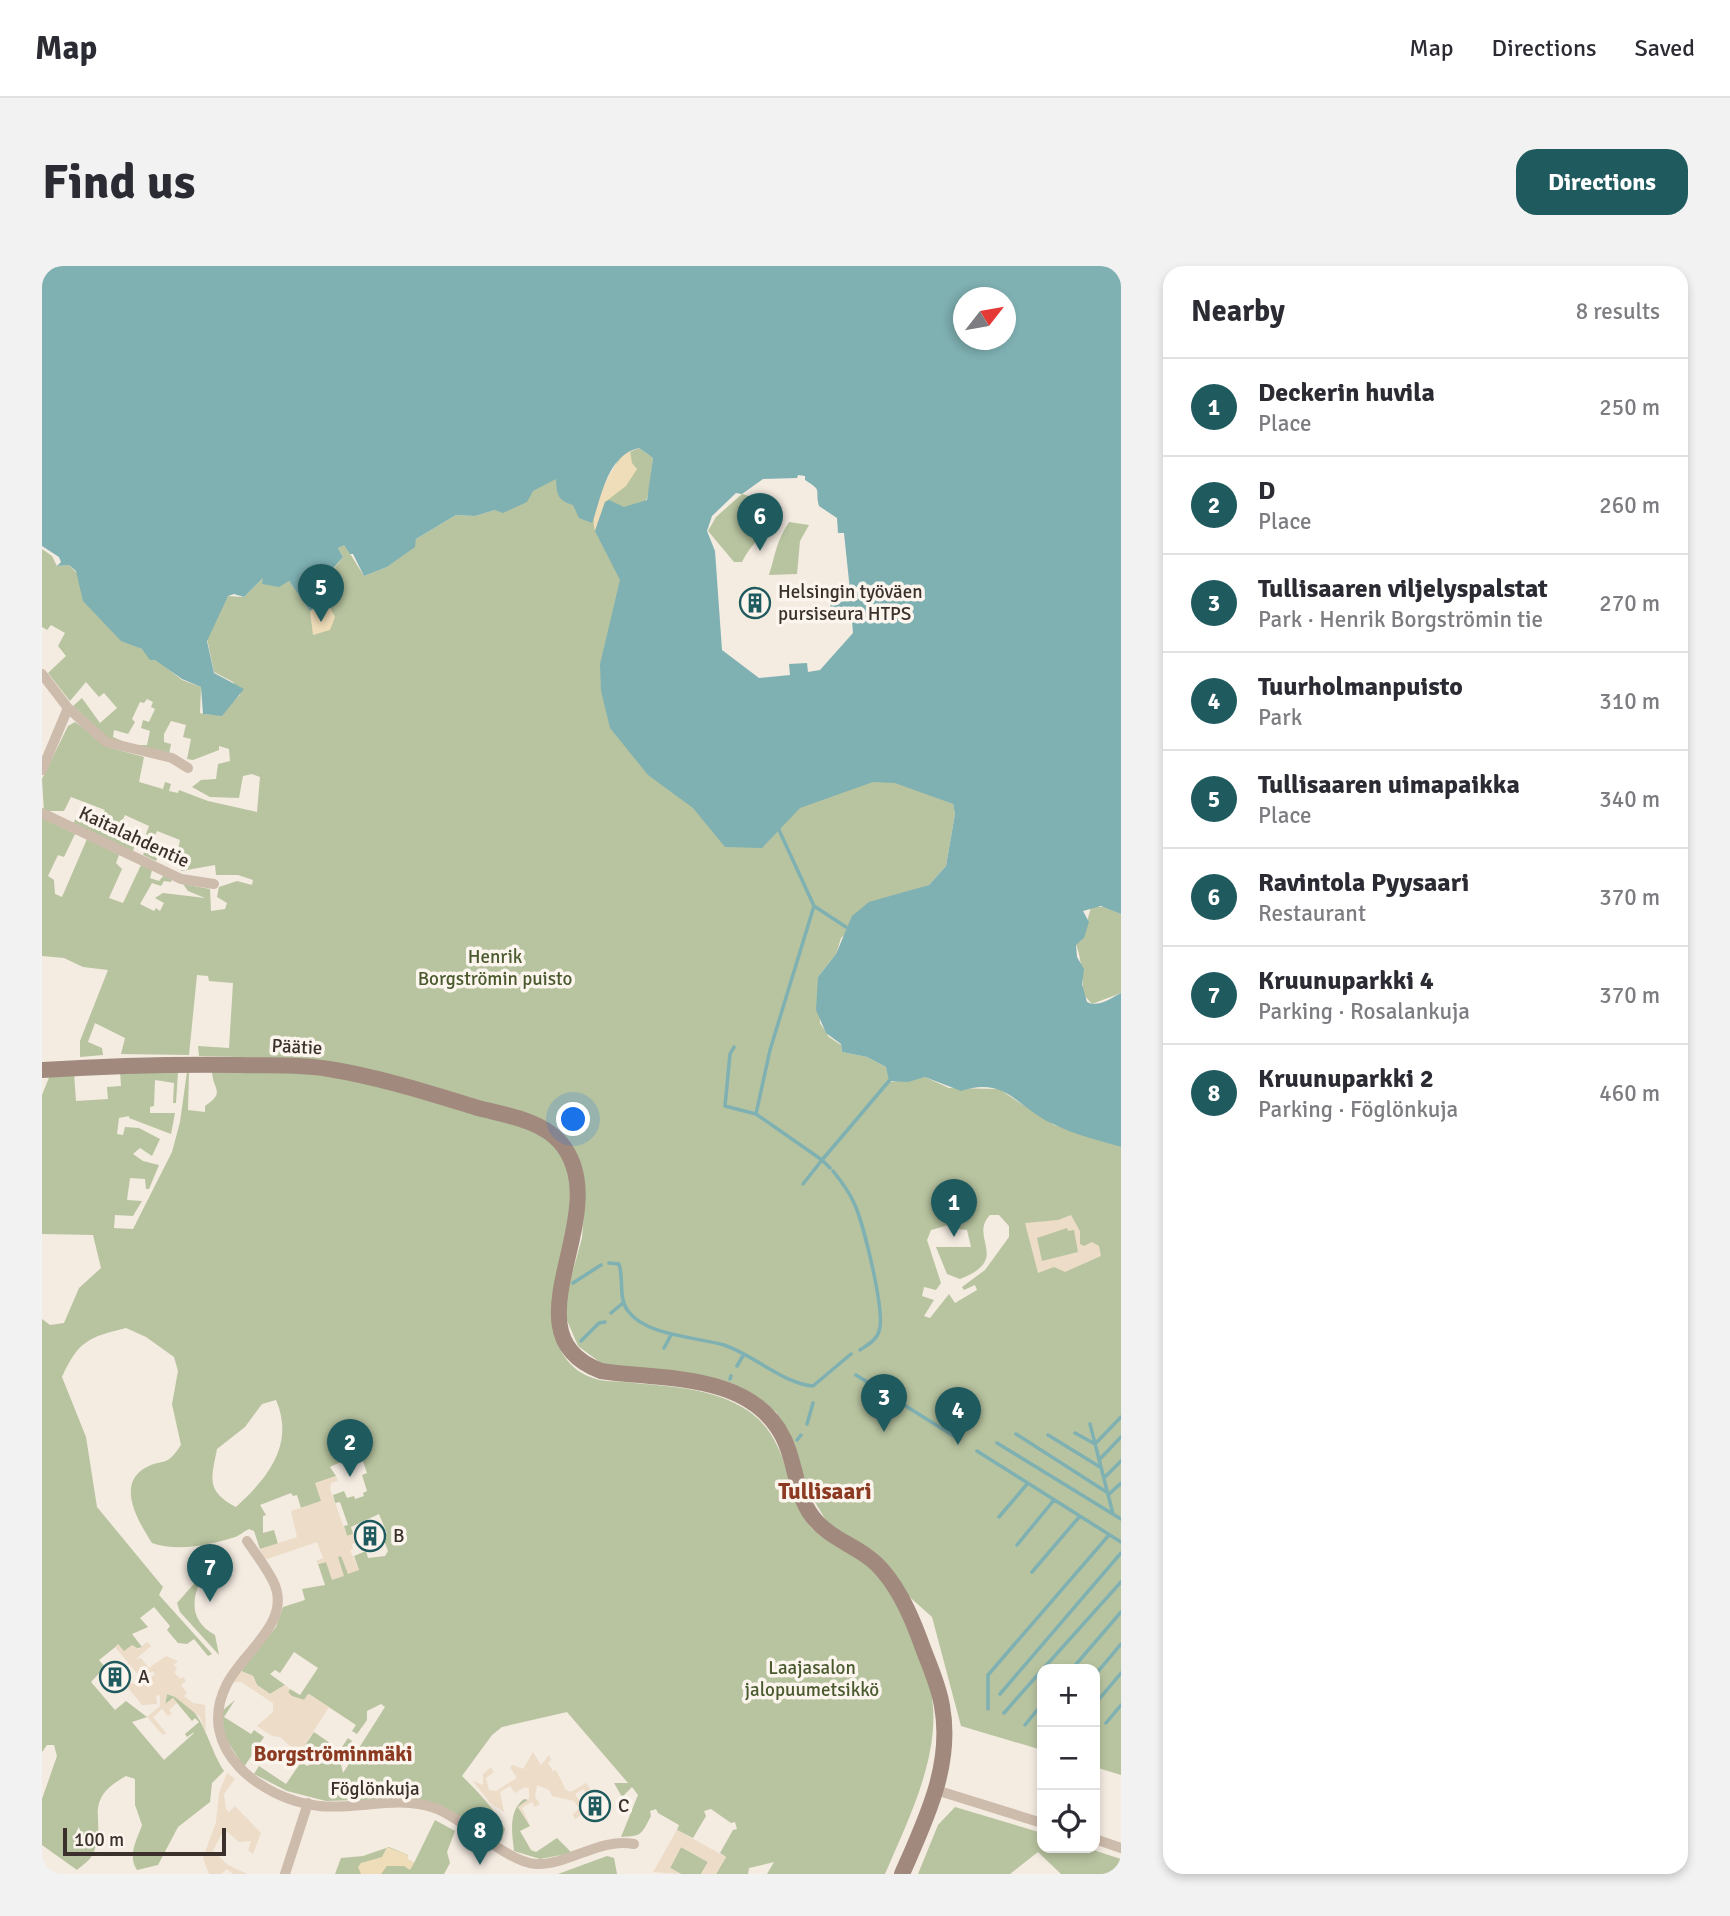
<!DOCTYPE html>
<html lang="en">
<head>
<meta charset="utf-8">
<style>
	:root { --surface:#fff; --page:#f2f2f3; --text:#2b2b33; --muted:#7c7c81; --line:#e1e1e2; --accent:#1f5a5e }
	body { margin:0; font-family:Signika,sans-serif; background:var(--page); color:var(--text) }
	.controls { position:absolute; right:21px; bottom:21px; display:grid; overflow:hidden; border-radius:14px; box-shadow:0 4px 10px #0003 }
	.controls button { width:63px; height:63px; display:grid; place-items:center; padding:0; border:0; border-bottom:2px solid var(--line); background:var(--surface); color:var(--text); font:35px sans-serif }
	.compass { position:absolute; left:911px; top:21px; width:63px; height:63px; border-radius:50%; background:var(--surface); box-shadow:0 4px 10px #0003; rotate:59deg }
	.scale { position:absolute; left:21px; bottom:18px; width:163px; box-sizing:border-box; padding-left:7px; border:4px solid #3b302b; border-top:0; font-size:19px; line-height:24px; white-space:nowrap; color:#3b302b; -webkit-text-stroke:5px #fbf5ee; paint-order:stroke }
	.you { position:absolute; left:532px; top:854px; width:24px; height:24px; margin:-18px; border:5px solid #fff; border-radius:50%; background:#1a73e8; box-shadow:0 0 0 10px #1a73e833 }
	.badge { display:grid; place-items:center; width:46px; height:46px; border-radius:50%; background:var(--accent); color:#fff; font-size:23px; font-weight:700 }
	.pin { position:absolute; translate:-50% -58px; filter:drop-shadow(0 2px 4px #0008) }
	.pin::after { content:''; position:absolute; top:37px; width:24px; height:21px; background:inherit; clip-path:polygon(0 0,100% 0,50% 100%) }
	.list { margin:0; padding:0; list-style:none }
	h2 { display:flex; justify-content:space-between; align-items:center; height:91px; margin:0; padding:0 28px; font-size:30px }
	h2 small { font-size:23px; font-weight:400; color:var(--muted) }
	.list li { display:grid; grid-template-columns:46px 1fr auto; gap:21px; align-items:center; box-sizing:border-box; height:98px; padding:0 28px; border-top:2px solid var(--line) }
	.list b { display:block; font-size:26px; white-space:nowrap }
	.list p { margin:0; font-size:23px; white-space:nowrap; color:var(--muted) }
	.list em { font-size:23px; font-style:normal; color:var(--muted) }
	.icon { flex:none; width:38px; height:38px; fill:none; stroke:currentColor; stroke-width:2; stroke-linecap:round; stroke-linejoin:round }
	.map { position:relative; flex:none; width:1079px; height:1608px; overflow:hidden; border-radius:21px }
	header { display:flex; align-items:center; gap:42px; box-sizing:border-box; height:98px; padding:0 35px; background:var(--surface); border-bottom:2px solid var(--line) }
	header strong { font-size:33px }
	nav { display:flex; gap:38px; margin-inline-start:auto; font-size:24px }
	.intro { display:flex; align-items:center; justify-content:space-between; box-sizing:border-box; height:168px; padding:0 42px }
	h1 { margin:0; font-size:49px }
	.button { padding:18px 32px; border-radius:21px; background:var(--accent); color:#fff; font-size:24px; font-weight:700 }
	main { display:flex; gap:42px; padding:0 42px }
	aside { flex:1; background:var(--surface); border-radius:21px; box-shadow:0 4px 10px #0003 }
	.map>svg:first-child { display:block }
</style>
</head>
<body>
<header>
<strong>Map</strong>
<nav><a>Map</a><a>Directions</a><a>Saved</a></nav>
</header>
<div class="intro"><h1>Find us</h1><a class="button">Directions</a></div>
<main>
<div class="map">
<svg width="1079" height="1608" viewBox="0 0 1079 1608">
	<rect width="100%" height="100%" fill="#f4ebe1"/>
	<path fill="#b8c4a0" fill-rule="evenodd" d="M597,182L611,192L607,225L577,322L824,504L911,538L913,548L904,600L887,619L859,629L799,672L794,688L776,711L778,757L787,771L799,779L800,786L825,791L844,801L849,816L883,811L907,822L957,823L1012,859L1079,881V1509L1053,1501V1403H1000V1484L919,1460L890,1351L786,1258L764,1221L748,1167L734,1146L707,1126L563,1100L536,1080L524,1052L525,1026L540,972L543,934C518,979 482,1088 551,1112C561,1116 573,1115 583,1116C625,1121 663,1120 700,1141C744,1166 742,1213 763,1253C778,1281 818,1282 835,1305C850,1325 860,1349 869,1371C876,1389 886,1408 889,1426C901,1486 866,1554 843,1608H725L732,1596L707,1602L706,1608H674L684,1591L678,1587L691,1564L695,1563L693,1556L689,1557L669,1543L662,1545L664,1550L651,1572L635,1564L637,1559L616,1547L614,1543L608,1545L609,1550C599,1569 600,1570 579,1571L596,1529L590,1521L580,1531L572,1517H586L525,1446L460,1461L450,1469L420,1510C437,1527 451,1541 463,1563L459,1576L434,1561L351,1533L284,1535L245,1525L212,1508L217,1500L244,1518L259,1496L265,1500L270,1497L257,1488L272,1466L298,1484L306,1472L310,1475L298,1494L301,1507L343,1441L339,1438L325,1445V1454L315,1468L310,1465L314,1459L267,1428L262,1434L249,1430L246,1426L248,1423L258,1429L276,1402L252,1386L238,1407L233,1404L228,1408L243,1419L228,1428L215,1419L211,1410L199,1405L234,1361L241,1341L263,1334L260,1323L283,1319L276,1298L284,1296L301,1310L295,1291L299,1290L317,1304L312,1290L324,1285L326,1292L343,1290L346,1285L340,1269L345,1267L337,1248L309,1261L311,1268L305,1270L302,1260L306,1259L298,1236L293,1237L291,1229L302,1225L305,1232L312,1230L313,1233L322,1230L321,1227L325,1225L320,1209L325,1207L318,1187L288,1201L294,1210L274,1217L280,1235L259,1242L255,1229L251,1230L249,1227L218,1239L224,1249L221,1250V1267L232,1264L236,1278L218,1283L212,1265L207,1263C202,1265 197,1270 193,1271C169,1279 136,1286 110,1277C98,1258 73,1219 103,1202C123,1191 123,1203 139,1179L130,1138L136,1105L132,1091L104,1071L84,1062C47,1071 36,1075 20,1111L44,1171L55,1241L121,1321L117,1329L170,1388L166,1390L152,1373L145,1378L136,1377L125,1364L128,1360L112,1341L98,1352L106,1361L90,1368L100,1381L82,1386L76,1379L57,1394L63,1401L49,1416L73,1444L84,1435L105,1451L90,1456L122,1494L151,1468L152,1466L145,1471L143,1468L157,1456L153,1452L150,1455L131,1432L123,1439L125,1428C162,1437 164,1478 182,1505L170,1517L168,1536L136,1561L116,1599L95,1604C85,1589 95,1574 100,1559L93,1539V1513L84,1510C37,1536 67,1554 51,1588C48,1594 41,1599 35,1604L0,1579V1533L15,1490L12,1479H5L0,1486V1053L8,1059L22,1057L37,1022L59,1002L51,969L0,968V829L8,809L32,807L34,835L66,833L65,821L79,820L78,805L136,806L134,837H131L132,817L113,814L112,840L108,841V847H133L129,868L87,852V850L77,852L75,868L81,869L83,861L97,862L118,873L110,890L98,882L91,888L101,895L117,899L107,923H104L103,913L88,912L85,934L100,935L91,950L73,949L72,962L91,963L130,886L138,856L145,806H147L146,844L163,846V840C184,826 171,824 170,806L198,791L157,790L156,780L187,782L191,717L167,715L166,710L155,709L147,789L79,788L83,772L53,757L46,776L60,782L61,789L38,791V775L66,704L41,701L22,692L0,690V552L33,568L22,591L16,589L6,610L12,614L13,628L20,631L45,573L77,589L74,597L80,603L67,632L81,637L99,599L110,604L108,612L117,615L122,609L130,613L129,616L122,615L119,620L110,617L98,638L112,645L114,642L118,645L122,637L113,632L121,627L163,632L146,625L141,618L168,623L169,645L183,643L185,637L175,631L177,621L195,615L210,619L211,614L196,609H174L173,599L139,605L143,588L136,585L138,574L115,565L107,583L117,588L114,595L101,589L108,571L104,568L107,560L83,549L74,567L94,576L91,585L31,558L34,552L52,563L63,544L29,531L22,545H2L0,513L26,460L33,456L69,482L102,491L97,516L121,523L123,516L129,518L127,525L136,527L137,524L166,535L215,546L218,511L210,508L201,510L197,532L168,531L150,521L159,514L174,513L176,498L188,495L187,483L177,480V484L151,494L145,493L149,473L141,471L144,459L129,455L122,468V476L129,478L127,488L93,479H105L108,465L99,462L101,454L107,456L113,443L109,441L111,436L105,433L102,437L98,436L90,453L93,456L86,468L72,464L71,471L85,477L66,472L31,440L40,432L58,457L75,442L62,427L57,431L44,416L28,435L6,407L24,390L16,380L23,367L9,359L5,364L0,361V283L10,290L15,300L27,299L34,306L79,374L100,383L140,414L159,421L158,447C185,454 182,442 198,429L191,416L172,406L164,368L186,330L202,331L221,312L242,317L247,315L268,345L284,334L289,306L301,291L296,282L302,278L322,310L345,301L372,281L374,273L414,249L433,250L453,244L515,212L559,228L578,190ZM948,949H957L967,960V971L943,1004L920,1021L922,1024L933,1019L935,1024L913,1037L907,1028L888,1052L882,1050L892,1034L880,1030L882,1021L894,1024L899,1017L885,974L889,964L910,958L916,963L925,964L929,981H894L905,1008L918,1013C970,993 926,972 948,949ZM234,1134C253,1178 226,1212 194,1241C164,1225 169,1214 175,1183L203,1161L220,1138Z
		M700,228L721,234L732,253C722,268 708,279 700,296H692L666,265L674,251Z
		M747,256L767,259L758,275L755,308L727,309C734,287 734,276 747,256Z
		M1049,641H1063L1079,648V727L1050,738L1042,729C1039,709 1041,698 1034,678L1040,674Z
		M165,1303C150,1327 144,1353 173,1369L177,1389L138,1346L135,1337Z
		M193,1434L182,1451L209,1468L212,1464L222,1471L202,1501L182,1470L180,1445Z
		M482,1533L487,1534L476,1541L488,1560L478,1565L489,1584L494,1586L515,1572L530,1587L498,1593L472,1585C470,1567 466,1545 482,1533Z
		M913,1541L1000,1567V1582H1045L1079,1593V1608H1019L996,1586L968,1608H876L896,1559Z
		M393,1554L413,1565L405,1586L408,1597L402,1608H293L299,1592L321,1590L347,1581L366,1589L365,1593L372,1597Z
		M639,1581L666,1596L659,1608H639L628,1602Z
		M565,1590L572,1592L575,1608H516Z"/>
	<path fill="#efdcb8" d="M588,184L590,197L595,203L584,220L563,236L553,265C546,245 571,194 588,184Z
		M284,334L293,351L288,364L271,369L268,345Z
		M345,1581L366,1589L365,1593L372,1597L368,1604L362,1600H345L339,1608H319L316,1601L319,1597L340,1591Z"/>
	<path fill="#ecdcc8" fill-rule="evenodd" d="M1029,949L1038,965V978L1042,980L1050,976L1057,980L1059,990L1023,1006L1012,1001L996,1007L983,957L1016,954ZM1025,962L1026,965L1032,964L1036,986L1000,995L995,972Z
		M294,1210L296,1215L289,1217L288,1223L305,1270L315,1267L317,1275L310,1278L311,1283L308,1284L317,1304L306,1308L299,1290L296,1291L302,1310L290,1314L284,1296L276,1298L274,1295L281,1292L275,1276L222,1294L218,1283L255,1271L249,1245L279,1235L273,1217Z
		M105,1376L109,1380L94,1393L99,1392L107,1402L124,1390L136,1395L132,1399L135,1403L132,1406L138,1413L141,1411L144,1415L139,1419L145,1427L142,1430L151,1437L163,1439L164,1468L158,1451L133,1431L125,1428L123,1438L131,1432L135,1437L127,1444L130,1447L126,1450L120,1443L111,1451L124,1467L121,1469L105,1451L118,1440V1429L114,1430L115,1438L100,1439L82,1417L101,1418L113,1408L111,1405L99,1412L73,1381L76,1378L82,1385L90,1379L97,1383Z
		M199,1405L211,1410L215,1419L228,1428L243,1419L248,1423L246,1426L250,1430L262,1434L266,1428L287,1441L257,1488L238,1471L230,1470L215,1460L231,1446V1437L199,1416H190Z
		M491,1486L499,1499L507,1489L509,1494L506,1497L511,1505L514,1504L524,1524L529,1526L544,1517L548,1523L544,1526L541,1523L533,1528L544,1546L533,1553L531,1549L537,1542L532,1535L510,1530L507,1524L495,1519L493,1531L498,1538L493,1541L490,1536L480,1542L488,1560L476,1541L487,1533V1523L483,1521L473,1527L468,1520L458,1526L462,1546L447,1536L431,1515L441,1519V1508L449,1501L452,1506L444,1512L447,1524L454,1525L475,1512L468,1501L471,1499L481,1503Z
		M185,1507L193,1513L182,1528L184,1543L187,1546L193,1540L219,1567L211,1588L206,1584L209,1575L197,1576L182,1563L171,1585L186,1599L205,1608H191L185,1603L179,1608H167L161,1592L174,1556L177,1527Z
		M635,1564L684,1591L674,1608H659L666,1596L639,1581L628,1602L639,1608L611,1606Z"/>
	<path fill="#7fb0b2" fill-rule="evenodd" d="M0,0H1079V648L1059,640L1041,645L1047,656L1042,672L1034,679L1035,691L1042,703L1040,718L1045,736C1056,742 1069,732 1079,727V881C1056,874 1033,869 1011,858C976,842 964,810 919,825L883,811L866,816L847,815L844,801L825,791L800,786L799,778L784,767L774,744L776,711L794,688L810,650L827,636L887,619L904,600L913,548L911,538L853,517L831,516L758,542L720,582L683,581L651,542L606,509L568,462L559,425L558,398L578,314L553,265L563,236L567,234L582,241L605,234L611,192L597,182C565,189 560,230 550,257L537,252L531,239C514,234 515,227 514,213L491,225L485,236L461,247L453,244L433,250L414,249L374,273L373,281L345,301L322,310L311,288H308L302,279L296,282L301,291L288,306L284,334L268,345L247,315L237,321L220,318L221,312L202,331L192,328L186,330L165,375L172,407L202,423L180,450L161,448L159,421L140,413L113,394H108L100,383L79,375L41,335L34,305L27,299L15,300L19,296L17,291L0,280ZM922,32H964V74H922ZM756,209L763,210V214C782,226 772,222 777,240L795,252L796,267H802L809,334L788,337L789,343L809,341L811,367L778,404L766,406L765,397L747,398L748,409L717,412L680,384L673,285L665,265L670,250L694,227L700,228L721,213L755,212Z"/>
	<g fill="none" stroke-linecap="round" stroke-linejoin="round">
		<path stroke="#7fb0b2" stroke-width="3.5" d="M772,640L804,661
			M692,781L688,788L683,840L714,848L780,894L761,918
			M714,848L728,784L772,640L737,564
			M788,902L780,894L847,815
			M791,905C799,915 807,925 812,937C821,955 844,1048 837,1065C835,1074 825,1079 818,1084
			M567,997L577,998C582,1013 576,1032 586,1045C604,1070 655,1071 682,1079C712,1089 740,1117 771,1120L809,1088
			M531,1017L559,999
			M569,1047L581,1037
			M539,1075L557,1057L563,1056
			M622,1082L629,1069
			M695,1100L702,1088
			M814,1109L915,1172
			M688,1113L689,1110
			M765,1158L771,1137
			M1048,1158L1071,1248
			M1033,1167L1053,1178L1079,1151
			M974,1168L1066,1227
			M1006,1169L1058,1201
			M755,1174L759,1169
			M955,1177L1079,1253
			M935,1185L1079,1276
			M1057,1194L1079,1171
			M1062,1212L1079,1195
			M1066,1229L1079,1217
			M957,1251L986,1217
			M975,1279L1012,1234
			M990,1306L1038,1250
			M1001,1403L1079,1316
			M1030,1403L1079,1346
			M1053,1409L1079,1378
			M958,1428L1079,1287
			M1053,1438L1079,1407
			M946,1443V1409L1067,1269
			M962,1447L1000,1404
			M1064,1457L1079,1439
			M983,1459L1000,1438"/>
		<path stroke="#cdbbac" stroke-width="10" d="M0,408L26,442L0,504
			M26,442L64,476L130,492L146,502
			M0,547L139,613L172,618
			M205,1275C214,1288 224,1301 231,1315C252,1356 199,1387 184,1420C153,1483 219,1533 277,1540C315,1544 355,1529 393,1542C421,1552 466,1597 494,1598C527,1599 559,1571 592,1578
			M894,1524L1000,1557
			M1053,1573L1079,1582
			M243,1608L266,1537"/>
		<path stroke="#a18a7d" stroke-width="16" d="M0,804C66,800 131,798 197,799C226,800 257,798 287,803C337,811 387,827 436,842C463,849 499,854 518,876C578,946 458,1067 559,1105C620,1114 708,1106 741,1171C754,1196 753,1227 770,1250C788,1275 822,1281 841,1305C860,1327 872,1357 882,1385C889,1403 897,1421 900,1440C911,1500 883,1555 860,1608"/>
	</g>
	<defs>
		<g id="building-ring" transform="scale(1.575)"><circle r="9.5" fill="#fbf5ee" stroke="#1f5a5e" stroke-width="1.5"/><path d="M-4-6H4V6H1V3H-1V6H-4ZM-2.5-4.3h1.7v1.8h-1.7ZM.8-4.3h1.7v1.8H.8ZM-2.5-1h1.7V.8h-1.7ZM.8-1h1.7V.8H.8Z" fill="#1f5a5e"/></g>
	</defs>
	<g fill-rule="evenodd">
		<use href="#building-ring" x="713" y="337"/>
		<use href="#building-ring" x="328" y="1270"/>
		<use href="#building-ring" x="73" y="1411"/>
		<use href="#building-ring" x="553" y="1540"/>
	</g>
	<g text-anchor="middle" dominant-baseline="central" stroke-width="7" stroke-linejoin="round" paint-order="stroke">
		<g font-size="19" fill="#3b302b" stroke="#fbf5ee" text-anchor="start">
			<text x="736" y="326">Helsingin työväen<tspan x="736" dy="22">pursiseura HTPS</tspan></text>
			<text x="351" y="1270">B</text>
			<text x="96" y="1411">A</text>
			<text x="576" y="1540">C</text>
		</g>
		<g font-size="19" fill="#3b302b" stroke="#fbf5ee">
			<text transform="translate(92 571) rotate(25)">Kaitalahdentie</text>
			<text transform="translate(255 781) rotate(3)">Päätie</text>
			<text x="333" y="1523">Föglönkuja</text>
		</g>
		<g font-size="19" fill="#4a5a2e" stroke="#fbf5ee">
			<text x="453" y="691">Henrik<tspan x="453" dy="22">Borgströmin puisto</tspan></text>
			<text x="770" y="1402">Laajasalon<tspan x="770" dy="22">jalopuumetsikkö</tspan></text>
		</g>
		<g font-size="21" font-weight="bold" fill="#8c3b22" stroke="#fbf5ee">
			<text x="291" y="1488">Borgströminmäki</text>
		</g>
		<g font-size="23" font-weight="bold" fill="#8c3b22" stroke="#fbf5ee">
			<text x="783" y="1225">Tullisaari</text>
		</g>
	</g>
</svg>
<div class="controls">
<button>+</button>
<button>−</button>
<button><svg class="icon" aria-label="locate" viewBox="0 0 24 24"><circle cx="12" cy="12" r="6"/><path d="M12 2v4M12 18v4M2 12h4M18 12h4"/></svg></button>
</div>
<svg class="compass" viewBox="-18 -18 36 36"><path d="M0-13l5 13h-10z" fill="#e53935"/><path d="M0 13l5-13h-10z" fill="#7c7c81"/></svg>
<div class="scale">100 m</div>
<div class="you"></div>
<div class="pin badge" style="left:912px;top:971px">1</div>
<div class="pin badge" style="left:308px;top:1211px">2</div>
<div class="pin badge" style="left:842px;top:1166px">3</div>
<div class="pin badge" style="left:916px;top:1179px">4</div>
<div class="pin badge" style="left:279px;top:356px">5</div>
<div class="pin badge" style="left:718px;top:285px">6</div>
<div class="pin badge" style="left:168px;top:1336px">7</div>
<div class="pin badge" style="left:438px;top:1599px">8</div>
</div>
<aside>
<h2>Nearby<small>8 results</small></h2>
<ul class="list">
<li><span class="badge">1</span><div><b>Deckerin huvila</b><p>Place</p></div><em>250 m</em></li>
<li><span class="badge">2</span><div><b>D</b><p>Place</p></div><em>260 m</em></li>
<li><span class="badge">3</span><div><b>Tullisaaren viljelyspalstat</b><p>Park · Henrik Borgströmin tie</p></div><em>270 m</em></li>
<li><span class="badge">4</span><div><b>Tuurholmanpuisto</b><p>Park</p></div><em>310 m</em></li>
<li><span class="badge">5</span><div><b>Tullisaaren uimapaikka</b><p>Place</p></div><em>340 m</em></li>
<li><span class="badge">6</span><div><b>Ravintola Pyysaari</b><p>Restaurant</p></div><em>370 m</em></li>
<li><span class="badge">7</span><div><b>Kruunuparkki 4</b><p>Parking · Rosalankuja</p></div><em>370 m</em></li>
<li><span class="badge">8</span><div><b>Kruunuparkki 2</b><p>Parking · Föglönkuja</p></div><em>460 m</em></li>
</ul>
</aside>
</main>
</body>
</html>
